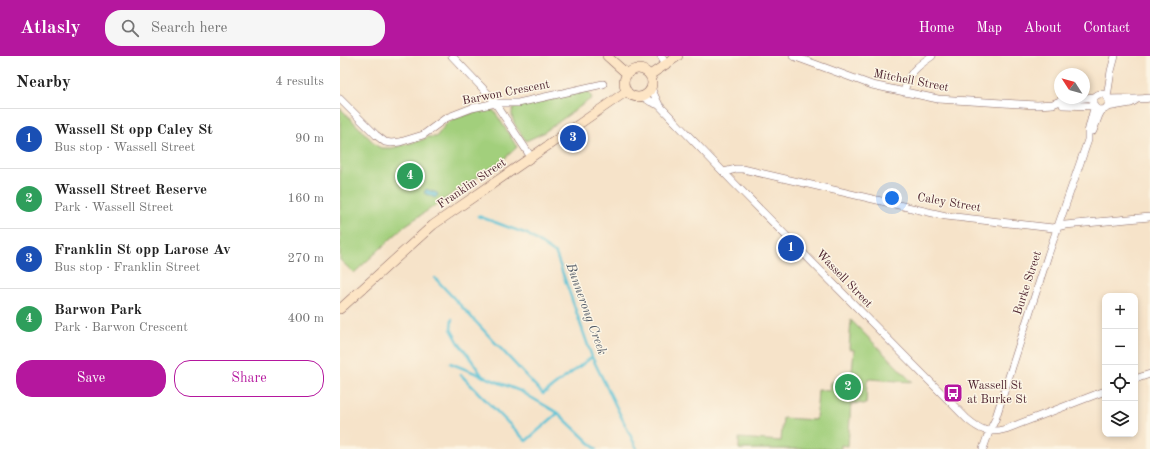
<!DOCTYPE html>
<html lang="en">
<head>
<meta charset="utf-8">
<style>
	:root { --surface:#fff; --page:#f6f6f6; --text:#222; --muted:#767676; --line:#e0e0e0; --accent:#b5179e }
	body { margin:0; font-family:"Old Standard TT",serif; background:var(--page); color:var(--text) }
	.controls { position:absolute; right:12px; bottom:12px; display:grid; overflow:hidden; border-radius:8px; box-shadow:0 2px 6px #0003 }
	.controls button { width:36px; height:36px; display:grid; place-items:center; padding:0; border:0; border-bottom:1px solid var(--line); background:var(--surface); color:var(--text); font:20px sans-serif }
	.compass { position:absolute; left:714px; top:12px; width:36px; height:36px; border-radius:50%; background:var(--surface); box-shadow:0 2px 6px #0003; rotate:306deg }
	.you { position:absolute; left:552px; top:142px; width:14px; height:14px; margin:-10px; border:3px solid #fff; border-radius:50%; background:#1a73e8; box-shadow:0 0 0 6px #1a73e833 }
	.badge { display:grid; place-items:center; width:26px; height:26px; border-radius:50%; background:var(--accent); color:#fff; font-size:13px; font-weight:700 }
	.pin { position:absolute; translate:-50% -50%; border:2px solid #fff; box-shadow:0 1px 4px #0006 }
	.list { margin:0; padding:0; list-style:none }
	h2 { display:flex; justify-content:space-between; align-items:center; height:52px; margin:0; padding:0 16px; font-size:17px }
	h2 small { font-size:13px; font-weight:400; color:var(--muted) }
	.list li { display:grid; grid-template-columns:26px 1fr auto; gap:12px; align-items:center; box-sizing:border-box; height:60px; padding:0 16px; border-top:1px solid var(--line) }
	.list b { display:block; font-size:15px; white-space:nowrap }
	.list p { margin:0; font-size:13px; white-space:nowrap; color:var(--muted) }
	.list em { font-size:13px; font-style:normal; color:var(--muted) }
	.actions { display:flex; gap:8px; padding:12px 16px }
	.actions a { flex:1; padding:9px 0; border:1px solid var(--accent); border-radius:16px; text-align:center; font-size:14px; color:var(--accent) }
	.actions .main { background:var(--accent); color:#fff }
	.icon { flex:none; width:22px; height:22px; fill:none; stroke:currentColor; stroke-width:2; stroke-linecap:round; stroke-linejoin:round }
	.map { position:relative; flex:none; width:810px; height:393px; overflow:hidden }
	header { display:flex; align-items:center; gap:24px; box-sizing:border-box; height:56px; padding:0 20px; background:var(--accent); color:#fff }
	header strong { font-size:19px }
	nav { display:flex; gap:22px; margin-inline-start:auto; font-size:14px }
	.search { width:280px; height:36px; background:var(--page); display:flex; align-items:center; gap:10px; box-sizing:border-box; padding:0 14px; border-radius:16px; color:var(--muted); font-size:15px }
	main { display:flex }
	aside { flex:1; background:var(--surface) }
	.map>svg:first-child { display:block }
</style>
</head>
<body>
<header>
<strong>Atlasly</strong>
<div class="search"><svg class="icon" aria-label="search" viewBox="0 0 24 24"><circle cx="10" cy="10" r="6"/><path d="M15 15l6 6"/></svg>Search here</div>
<nav><a>Home</a><a>Map</a><a>About</a><a>Contact</a></nav>
</header>
<main>
<aside>
<h2>Nearby<small>4 results</small></h2>
<ul class="list">
<li><span class="badge" style="background:#1a4fb4">1</span><div><b>Wassell St opp Caley St</b><p>Bus stop · Wassell Street</p></div><em>90 m</em></li>
<li><span class="badge" style="background:#2e9e5b">2</span><div><b>Wassell Street Reserve</b><p>Park · Wassell Street</p></div><em>160 m</em></li>
<li><span class="badge" style="background:#1a4fb4">3</span><div><b>Franklin St opp Larose Av</b><p>Bus stop · Franklin Street</p></div><em>270 m</em></li>
<li><span class="badge" style="background:#2e9e5b">4</span><div><b>Barwon Park</b><p>Park · Barwon Crescent</p></div><em>400 m</em></li>
</ul>
<div class="actions"><a class="main">Save</a><a>Share</a></div>
</aside>
<div class="map">
<svg width="810" height="393" viewBox="0 0 810 393">
	<rect width="100%" height="100%" fill="#fcf5e5"/>
	<filter id="ink" filterUnits="userSpaceOnUse"><feTurbulence type="fractalNoise" baseFrequency=".025" numOctaves="2"/><feDisplacementMap in="SourceGraphic" scale="8" xChannelSelector="R" yChannelSelector="G"/><feConvolveMatrix kernelMatrix="1 2 1 2 8 2 1 2 1" color-interpolation-filters="sRGB"/></filter>
	<filter id="wash" filterUnits="userSpaceOnUse"><feTurbulence type="fractalNoise" baseFrequency=".012" numOctaves="4" result="noise"/><feDisplacementMap in="SourceGraphic" scale="16" xChannelSelector="R" yChannelSelector="G"/><feGaussianBlur stdDeviation="0.9" result="paint"/><feColorMatrix in="noise" values="0 0 0 0 0 0 0 0 0 0 0 0 0 0 0 0 0 1.4 0 .05"/><feComposite in="paint" operator="in"/></filter>
	<g filter="url(#wash)">
		<rect width="100%" height="100%" fill="#f6e3c9"/>
		<path fill="#a2cf7c" stroke="#767754" d="M248,35L252,42L203,77L186,85C180,76 167,62 174,51Z
			M0,52L37,90L41,92H52L82,84L88,81H96L106,68L113,63L149,52L155,56L177,91L163,104L66,169L14,217L0,204Z
			M511,264L572,326L530,323L527,325L526,348L511,347L508,390L501,389V393H399V382L441,385L443,362L476,364L478,334L490,335L491,326L511,327L514,294L509,293Z"/>
		<path fill="#59c1d5" stroke="#527080" d="M86,133L97,137L98,139L95,142L84,137Z"/>
		<g fill="none" stroke-linecap="round" stroke-linejoin="round">
			<path stroke="#59c1d5" stroke-width="2.5" d="M138,160L187,178L216,198L252,301L297,393
				M95,222L203,338L252,301
				M112,263L111,273L120,289L126,296L143,321
				M110,307L180,335L218,357L256,393
				M121,319L186,385L218,357"/>
		</g>
	</g>
	<g filter="url(#ink)">
		<g fill="none" stroke-linecap="round" stroke-linejoin="round">
			<g stroke="#866462" stroke-width="8">
				<path id="street" d="M112,0L152,42L191,101
					M321,0L326,8
					M453,0L532,29L598,43L697,49L713,48L720,45L754,41
					M311,32L319,49L392,125L627,363C640,374 648,378 666,373L765,335
					M564,36C569,16 576,11 592,0
					M753 46a8 8 0 1 1 16 0a8 8 0 1 1-16 0Z
					M302,40L311,46L319,49
					M767,41L771,15L775,0
					M0,43L36,79L45,86L51,87L60,86L83,79L106,62L132,52L156,47H178L263,28
					M768,43C783,42 796,44 810,42
					M723,49L753,50
					M767,51L791,47L796,44
					M753,75L759,59L762,54
					M384,116L396,113H403L606,160L713,172L725,169L810,161
					M795,323L810,318
					M643,393L649,376L655,364L708,199L748,84V76L754,52"/>
			</g>
			<g stroke="#866462" stroke-width="10">
				<path id="secondary" d="M267,0L287,18
					M284 27a14 14 0 1 1 28 0a14 14 0 1 1-28 0Z
					M310,19L338,0
					M0,253L93,169L287,35"/>
			</g>
			<use href="#street" stroke="#fff" stroke-width="7"/>
			<use href="#secondary" stroke="#fde5c5" stroke-width="9"/>
		</g>
	</g>
	<defs>
		<g id="bus-square" transform="scale(1)"><rect x="-9" y="-9" width="18" height="18" rx="4" fill="#b5179e" stroke="#fcf5e5"/><path d="M-5-6H5V4H4V6H2V4H-2V6H-4V4H-5ZM-3.5-4V0h7V-4ZM-3.5 1.2v1.5H-2V1.2ZM2 1.2v1.5H3.5V1.2Z" fill="#fff"/></g>
	</defs>
	<g fill-rule="evenodd">
		<use href="#bus-square" x="613" y="337"/>
	</g>
	<g text-anchor="middle" dominant-baseline="central" stroke-width="3" stroke-linejoin="round" paint-order="stroke">
		<g font-size="12" fill="#4a1f2b" stroke="#fcf5e5">
			<text transform="translate(571 25) rotate(11)">Mitchell Street</text>
			<text transform="translate(166 37) rotate(-11)">Barwon Crescent</text>
			<text transform="translate(132 128) rotate(-34)">Franklin Street</text>
			<text transform="translate(609 147) rotate(10)">Caley Street</text>
			<text transform="translate(504 223) rotate(46)">Wassell Street</text>
			<text transform="translate(688 227) rotate(-72)">Burke Street</text>
		</g>
		<g font-size="12" fill="#4a1f2b" stroke="#fcf5e5" text-anchor="start">
			<text x="627" y="330">Wassell St<tspan x="627" dy="14">at Burke St</tspan></text>
		</g>
		<g font-size="13" font-style="italic" fill="#4f5866" stroke="#fcf5e5">
			<text transform="translate(246 253) rotate(70)">Bunnerong Creek</text>
		</g>
	</g>
</svg>
<div class="controls">
<button>+</button>
<button>−</button>
<button><svg class="icon" aria-label="locate" viewBox="0 0 24 24"><circle cx="12" cy="12" r="6"/><path d="M12 2v4M12 18v4M2 12h4M18 12h4"/></svg></button>
<button><svg class="icon" aria-label="layers" viewBox="0 0 24 24"><path d="M12 4l9 5-9 5-9-5zM3 14l9 5 9-5"/></svg></button>
</div>
<svg class="compass" viewBox="-18 -18 36 36"><path d="M0-13l5 13h-10z" fill="#e53935"/><path d="M0 13l5-13h-10z" fill="#767676"/></svg>
<div class="you"></div>
<div class="pin badge" style="left:451px;top:192px;background:#1a4fb4">1</div>
<div class="pin badge" style="left:508px;top:331px;background:#2e9e5b">2</div>
<div class="pin badge" style="left:233px;top:82px;background:#1a4fb4">3</div>
<div class="pin badge" style="left:70px;top:120px;background:#2e9e5b">4</div>
</div>
</main>
</body>
</html>
